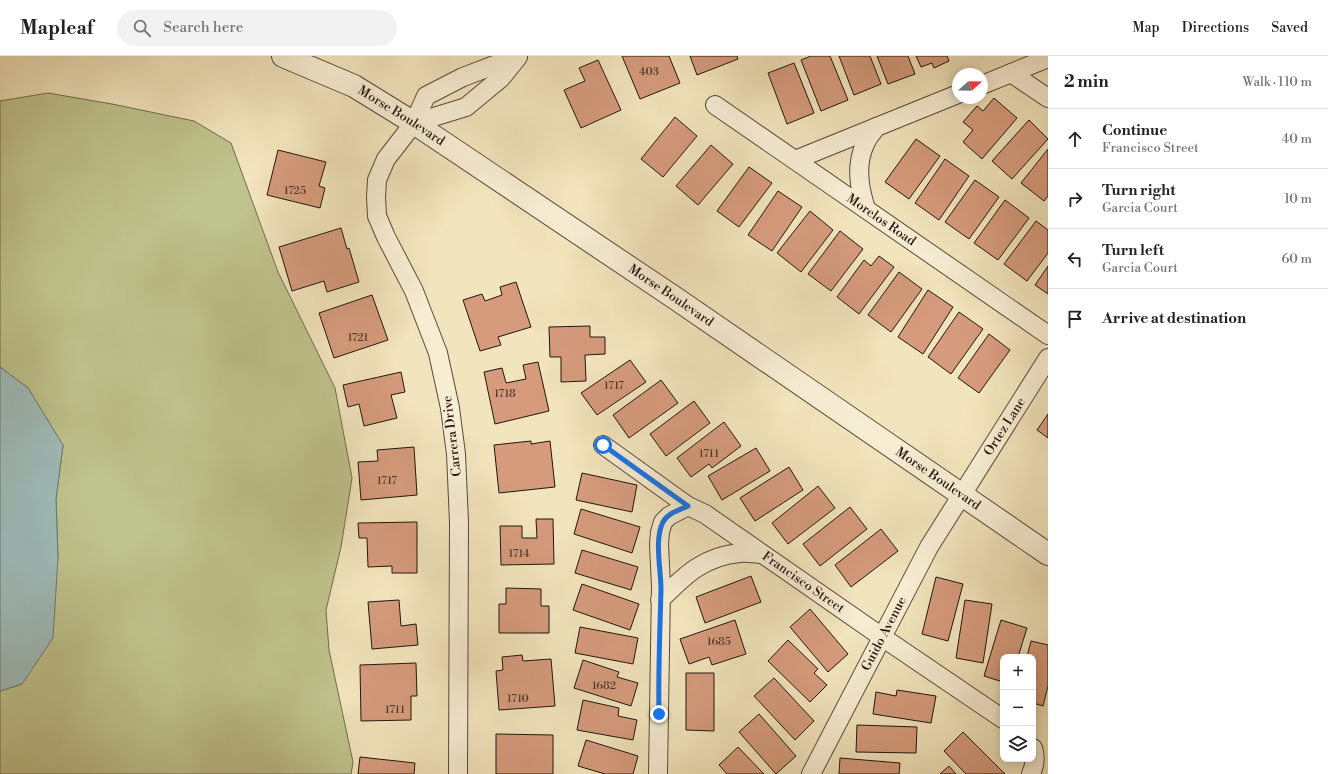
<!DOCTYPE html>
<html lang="en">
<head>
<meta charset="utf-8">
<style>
	:root { --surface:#fff; --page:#f2f2f2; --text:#222; --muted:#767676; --line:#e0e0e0 }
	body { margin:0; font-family:"Libre Bodoni",serif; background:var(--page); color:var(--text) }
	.controls { position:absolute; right:12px; bottom:12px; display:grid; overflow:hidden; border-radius:8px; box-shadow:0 2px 10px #0003 }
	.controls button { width:36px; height:36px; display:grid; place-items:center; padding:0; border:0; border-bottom:1px solid var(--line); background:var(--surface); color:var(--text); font:20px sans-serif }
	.compass { position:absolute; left:952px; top:12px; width:36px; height:36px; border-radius:50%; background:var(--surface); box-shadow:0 2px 10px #0003; rotate:70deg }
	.stop { position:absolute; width:12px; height:12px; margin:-9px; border:3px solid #1a73e8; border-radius:50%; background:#fff }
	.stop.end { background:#1a73e8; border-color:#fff; box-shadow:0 1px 4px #0008 }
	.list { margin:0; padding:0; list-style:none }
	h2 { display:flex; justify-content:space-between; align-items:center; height:52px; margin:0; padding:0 16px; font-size:17px }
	h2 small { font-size:13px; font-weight:400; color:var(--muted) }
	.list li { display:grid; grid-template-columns:26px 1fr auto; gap:12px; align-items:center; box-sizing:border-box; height:60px; padding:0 16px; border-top:1px solid var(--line) }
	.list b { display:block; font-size:15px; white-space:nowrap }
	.list p { margin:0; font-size:13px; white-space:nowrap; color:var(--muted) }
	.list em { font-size:13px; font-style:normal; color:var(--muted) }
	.icon { flex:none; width:22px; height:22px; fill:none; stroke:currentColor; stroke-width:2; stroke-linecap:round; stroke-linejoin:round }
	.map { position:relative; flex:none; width:1048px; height:718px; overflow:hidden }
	header { display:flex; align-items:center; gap:24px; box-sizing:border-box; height:56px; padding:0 20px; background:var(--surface); border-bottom:1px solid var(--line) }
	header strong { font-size:19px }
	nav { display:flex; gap:22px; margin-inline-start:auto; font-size:14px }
	.search { width:280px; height:36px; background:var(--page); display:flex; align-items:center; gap:10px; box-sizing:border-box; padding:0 14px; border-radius:22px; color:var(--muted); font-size:15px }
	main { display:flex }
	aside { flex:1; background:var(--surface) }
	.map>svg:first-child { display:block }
</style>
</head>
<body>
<header>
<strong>Mapleaf</strong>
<div class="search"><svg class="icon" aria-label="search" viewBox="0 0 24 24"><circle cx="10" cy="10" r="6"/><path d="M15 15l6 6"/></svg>Search here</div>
<nav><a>Map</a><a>Directions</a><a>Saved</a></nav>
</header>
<main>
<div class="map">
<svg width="1048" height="718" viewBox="0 0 1048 718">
	<rect width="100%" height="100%" fill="#f2e4bc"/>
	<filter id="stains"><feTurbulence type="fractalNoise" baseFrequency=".005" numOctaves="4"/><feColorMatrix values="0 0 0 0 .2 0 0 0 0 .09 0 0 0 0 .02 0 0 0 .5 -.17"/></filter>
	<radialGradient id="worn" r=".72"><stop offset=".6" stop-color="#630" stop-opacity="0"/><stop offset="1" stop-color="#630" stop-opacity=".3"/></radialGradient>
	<path fill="#bfc38d" stroke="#706c4e" d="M48,37L112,48L194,65L231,87L278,216L335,332L352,422L341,491L326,554L329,594L353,706L351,718H0V635L22,628L58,502L56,443L63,390L28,332L0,311V45Z"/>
	<path fill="#9fbcbb" stroke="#6d7976" d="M0,311L28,332L63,389L56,443L58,502L53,582L22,628L0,635Z"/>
	<path fill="#d59b7c" stroke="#22150e" d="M622,0H669L680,27L640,43Z
		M690,0H737L738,3L697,19Z
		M811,0H830L848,44L821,55L801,4Z
		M839,0H870L881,28L854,39Z
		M877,0H908L915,18L888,28Z
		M916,0H947L949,5L934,12L932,7L921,11Z
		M598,4L621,54L581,72L564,34L585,25L579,12Z
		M794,7L814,57L787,68L768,17Z
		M994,42L1017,62L982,103L963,86L973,74L963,66L977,50L983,55Z
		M675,61L697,80L663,121L641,103Z
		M1029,64L1048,83L1012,123L992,105Z
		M916,83L940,100L909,143L885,126Z
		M711,89L733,108L698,149L676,130Z
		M1048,93V140L1044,145L1021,127Z
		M278,94L326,106L319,130L325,132L320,152L267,139Z
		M945,103L969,120L939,164L915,147Z
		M749,111L772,127L739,171L717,155Z
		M975,124L999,141L969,183L945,166Z
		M778,135L802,151L772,195L748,179Z
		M1005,144L1029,162L998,204L974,187Z
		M810,155L833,174L801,216L777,197Z
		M1036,165L1048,174V197L1027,225L1004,208Z
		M341,172L347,193L349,192L359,226L327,236L324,225L292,235L279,191Z
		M840,175L863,193L831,235L808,218Z
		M879,200L894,211L859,258L837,241L864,204L871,210Z
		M1048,210V238L1035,229Z
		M899,216L922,233L891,276L868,259Z
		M516,226L531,271L498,281L501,289L480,295L463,244L482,238L485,245L502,239L500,231Z
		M928,234L953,251L923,298L898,281Z
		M372,239L388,284L334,302L319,257Z
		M959,256L983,273L951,318L928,301Z
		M590,270V281H605V298L585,299L586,325L561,326V301H550L549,271Z
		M989,278L1010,294L979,337L958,322Z
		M630,304L646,326L597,359L581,337Z
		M538,306L549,355L495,368L484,316L502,312L506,327L526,323L523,309Z
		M401,316L405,336L391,339L397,362L364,370L359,348L348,351L343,329Z
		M661,324L678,347L629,382L613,359Z
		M694,345L710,367L666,400L650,378Z
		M1048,358V382L1037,374Z
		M724,366L741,390L712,412L709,408L691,421L677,402Z
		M531,385V388L550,385L555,431L499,437L494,389Z
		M414,391L417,439L361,444L358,406L378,405L377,394Z
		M756,392L770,415L722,444L708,420Z
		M789,411L803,434L755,465L740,442Z
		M582,417L637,429L632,456L576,444Z
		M818,430L835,452L788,488L772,467Z
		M850,451L867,473L820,510L803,488Z
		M581,453L640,471L632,497L574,478Z
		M536,463H553L554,508L501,509L500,470H522V482H537Z
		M417,466V517H392V510L368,511L367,482H359L358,467Z
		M881,473L898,495L851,531L835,509Z
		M582,494L638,511L631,534L575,517Z
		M751,520L761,546L705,567L696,541Z
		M936,521L963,528L948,585L922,578Z
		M582,528L639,548L630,574L573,554Z
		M506,532L541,533V550H549V577H499V548H506Z
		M399,544L401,570L416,568L418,589L372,593L368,546Z
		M965,544L992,548L983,607L956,602Z
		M810,553L848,598L828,616L790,571Z
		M735,564L746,598L712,609L709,601L689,608L680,583Z
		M1001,564L1027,572L1018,601H1003V626L984,620Z
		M580,571L638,582L633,608L575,597Z
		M788,584L818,613L814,617L827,629L810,646L768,605Z
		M1031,585L1048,589V630L1043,650L1033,647V601H1027Z
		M522,599L523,605L551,603L555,650L499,654L496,615L503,614L502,601Z
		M583,604L619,616L617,621L638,627L631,650L574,632Z
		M416,607L417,640H411V664L361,665L360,609Z
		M686,617H714V675L686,674Z
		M774,622L814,665L795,684L754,640Z
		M897,634L936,640L931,667L873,658L876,636L896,640Z
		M583,644L619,652L618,660L637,664L633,684L577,674Z
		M759,658L796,700L776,718L739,676Z
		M857,669L917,671L916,697L856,696Z
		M963,676L1005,718H966L944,695Z
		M496,678L553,679V718H496Z
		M586,684L638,700L633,718H605L578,710Z
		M738,691L764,718H727L719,709Z
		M360,701L415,707L414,718H358Z
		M840,702L900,707L899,718H839Z
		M949,710L956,718H940Z"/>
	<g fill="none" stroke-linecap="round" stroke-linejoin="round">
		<g stroke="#56493a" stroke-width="20">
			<g id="minor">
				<path d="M1011,17L1048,42"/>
				<path d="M982,29L1048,2"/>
				<path id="s1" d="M715,49L1048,279"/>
				<path d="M414,67L466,51L501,22L518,1"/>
				<path d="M795,104L958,38"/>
				<path d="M866,153C859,131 855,108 866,86C868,81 873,76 876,71"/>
				<path id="s2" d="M603,389L688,450L705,458L882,581L1003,663"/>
				<path d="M660,544C685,519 704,500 740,497C747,496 755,498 762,498"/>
				<path d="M458,718L459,466L456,398L450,352L438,297L414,235L386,181L377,160L376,141L377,124L386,103L414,67L426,40L463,21L518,0"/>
				<path d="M658,718L661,531L659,488L660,476L663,466L669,460L688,450"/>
				<path id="s3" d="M811,718L929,491L1048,302"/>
				<path d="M1031,718C1035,709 1036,701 1033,692"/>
			</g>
		</g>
		<g stroke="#56493a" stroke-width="24">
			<g id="tertiary">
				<path id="s4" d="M283,0L354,30L414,67L675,242L1048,498"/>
			</g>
		</g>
		<use href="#minor" stroke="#f7edd3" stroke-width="18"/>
		<use href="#tertiary" stroke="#f7edd3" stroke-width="22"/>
	</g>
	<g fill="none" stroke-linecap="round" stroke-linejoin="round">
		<path stroke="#1a73e8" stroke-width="5" d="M603,389L688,450C679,454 668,457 663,466C654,483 661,514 661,533C660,575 658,616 659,658"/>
	</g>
	<g text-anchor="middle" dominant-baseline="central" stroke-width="3.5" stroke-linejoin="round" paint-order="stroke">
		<g font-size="11" fill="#4f362a">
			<text x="649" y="16">403</text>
			<text x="295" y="135">1725</text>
			<text x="358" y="282">1721</text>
			<text x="614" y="330">1717</text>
			<text x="505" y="338">1718</text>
			<text x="709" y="398">1711</text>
			<text x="387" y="425">1717</text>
			<text x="519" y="498">1714</text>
			<text x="719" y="586">1685</text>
			<text x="604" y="630">1682</text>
			<text x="518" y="643">1710</text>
			<text x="395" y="654">1711</text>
		</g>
		<g font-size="13" fill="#22150e" stroke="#f7edd3">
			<text stroke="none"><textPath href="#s4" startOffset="133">Morse Boulevard</textPath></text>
			<text stroke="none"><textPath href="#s1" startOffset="202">Morelos Road</textPath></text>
			<text stroke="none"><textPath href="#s4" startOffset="457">Morse Boulevard</textPath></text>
			<text stroke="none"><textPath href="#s3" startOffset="398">Ortez Lane</textPath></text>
			<text transform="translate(452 380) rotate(-97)">Carrera Drive</text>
			<text stroke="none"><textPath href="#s4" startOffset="781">Morse Boulevard</textPath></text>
			<text stroke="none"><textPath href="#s2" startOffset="243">Francisco Street</textPath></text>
			<text stroke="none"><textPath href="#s3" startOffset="158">Guido Avenue</textPath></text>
		</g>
	</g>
	<rect width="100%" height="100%" filter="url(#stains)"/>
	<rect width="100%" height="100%" fill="url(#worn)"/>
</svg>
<div class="controls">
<button>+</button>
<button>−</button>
<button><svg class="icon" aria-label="layers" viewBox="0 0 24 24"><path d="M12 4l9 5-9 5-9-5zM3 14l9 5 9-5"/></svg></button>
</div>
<svg class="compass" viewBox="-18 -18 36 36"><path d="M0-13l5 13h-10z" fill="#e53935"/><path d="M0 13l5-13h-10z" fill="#767676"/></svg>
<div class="stop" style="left:603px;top:389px"></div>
<div class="stop end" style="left:659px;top:658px"></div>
</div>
<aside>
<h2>2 min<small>Walk · 110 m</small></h2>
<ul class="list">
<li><svg class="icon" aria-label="ahead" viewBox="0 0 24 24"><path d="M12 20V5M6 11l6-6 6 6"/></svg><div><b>Continue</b><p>Francisco Street</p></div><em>40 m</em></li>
<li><svg class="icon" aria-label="right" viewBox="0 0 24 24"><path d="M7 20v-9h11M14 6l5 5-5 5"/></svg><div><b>Turn right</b><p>Garcia Court</p></div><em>10 m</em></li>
<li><svg class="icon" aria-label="left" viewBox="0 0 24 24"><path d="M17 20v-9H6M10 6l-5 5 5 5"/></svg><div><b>Turn left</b><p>Garcia Court</p></div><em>60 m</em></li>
<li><svg class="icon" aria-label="arrive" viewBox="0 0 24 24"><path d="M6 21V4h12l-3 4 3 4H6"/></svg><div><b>Arrive at destination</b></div></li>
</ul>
</aside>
</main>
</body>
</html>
